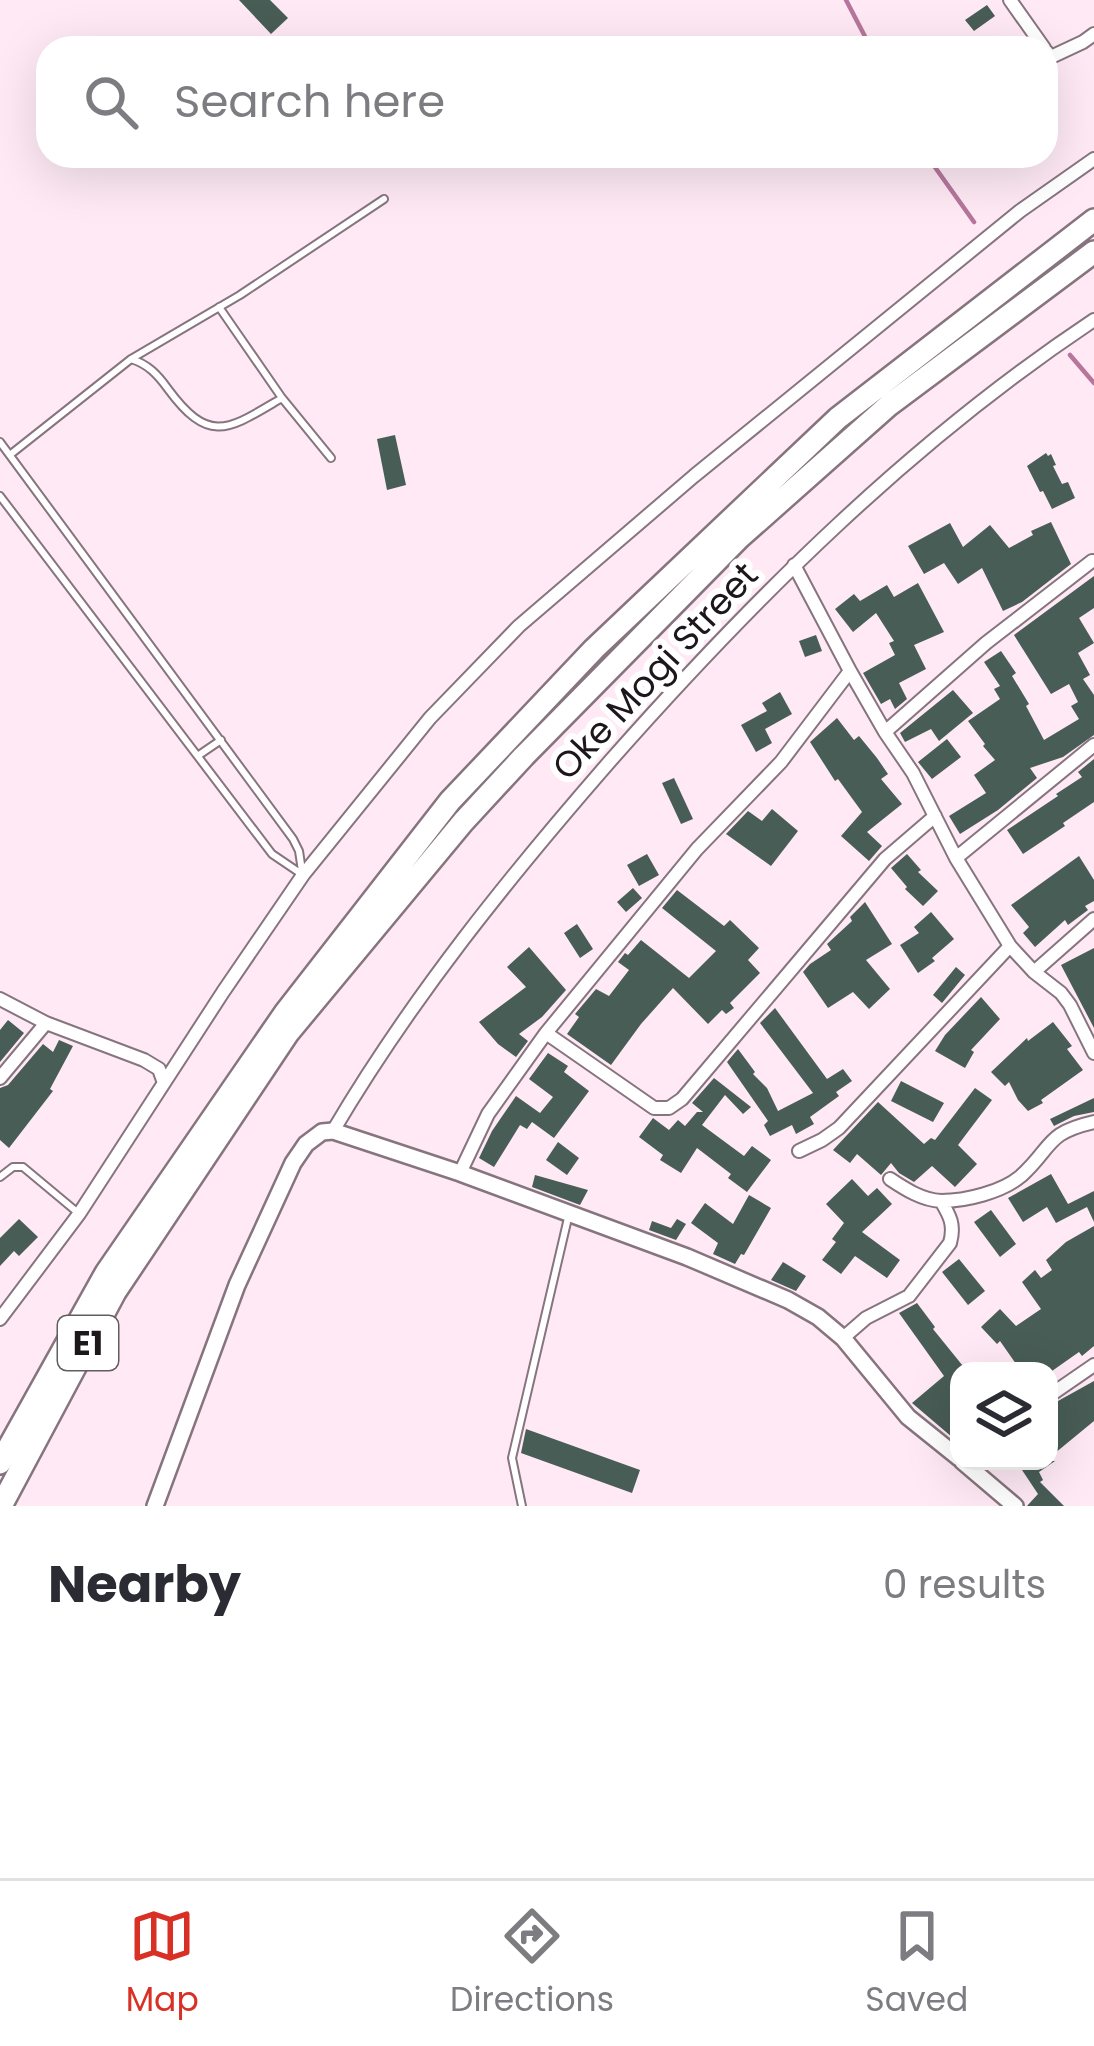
<!DOCTYPE html>
<html lang="en">
<head>
<meta charset="utf-8">
<style>
	:root { --surface:#fff; --page:#f7f7f7; --text:#2b2b33; --muted:#7c7c81; --line:#e1e1e2; --accent:#d93025 }
	body { margin:0; font-family:Poppins,sans-serif; background:var(--page); color:var(--text) }
	.controls { position:absolute; right:36px; bottom:36px; display:grid; overflow:hidden; border-radius:24px; box-shadow:0 12px 48px #0002 }
	.controls button { width:108px; height:108px; display:grid; place-items:center; padding:0; border:0; border-bottom:3px solid var(--line); background:var(--surface); color:var(--text); font:60px sans-serif }
	.list { margin:0; padding:0; list-style:none }
	h2 { display:flex; justify-content:space-between; align-items:center; height:156px; margin:0; padding:0 48px; font-size:51px }
	h2 small { font-size:39px; font-weight:400; color:var(--muted) }
	.icon { flex:none; width:66px; height:66px; fill:none; stroke:currentColor; stroke-width:2; stroke-linecap:round; stroke-linejoin:round }
	.map { position:relative; flex:none; width:1094px; height:1506px; overflow:hidden }
	.search { position:absolute; background:var(--surface); box-shadow:0 12px 48px #0002; left:36px; right:36px; top:36px; height:132px; display:flex; align-items:center; gap:30px; box-sizing:border-box; padding:0 42px; border-radius:36px; color:var(--muted); font-size:45px }
	.sheet { height:372px; background:var(--surface) }
	nav { display:flex; justify-content:space-around; align-items:center; box-sizing:border-box; height:168px; border-top:3px solid var(--line); background:var(--surface); font-size:33px; color:var(--muted) }
	nav a { display:grid; justify-items:center; gap:6px }
	nav .on { color:var(--accent) }
	.map>svg:first-child { display:block }
</style>
</head>
<body>
<div class="map">
<svg width="1094" height="1506" viewBox="0 0 1094 1506">
	<rect width="100%" height="100%" fill="#fee9f5"/>
	<g fill="none" stroke-linecap="round" stroke-linejoin="round">
		<path stroke="#b6769c" stroke-width="4.5" d="M846,0L871,48
			M927,156L974,222
			M1070,355L1094,383"/>
	</g>
	<path fill="#485d56" d="M239,0H270L288,18L271,34Z
		M987,5L995,16L974,31L965,20Z
		M395,435L406,485L387,490L377,439Z
		M1046,453L1048,456L1051,454L1056,465L1053,466L1062,484L1068,482L1075,498L1052,509L1043,491L1040,492L1027,466Z
		M1051,522L1071,564L1022,602L1003,611L982,568L958,584L944,563L924,574L908,546L950,523L963,547L990,525L1009,548L1033,535L1031,531Z
		M1094,576V608L1079,618L1094,643L1078,653L1090,675L1083,679L1094,695V735L1063,757L1030,768L1037,778L998,810L960,834L949,816L986,793L974,775L995,760L983,746L985,744L968,721L1000,699L994,689L1000,686L984,662L1001,651L1016,673L1012,676L1029,704L1026,706L1044,740L1079,719L1071,706L1078,702L1069,684L1051,694L1014,635Z
		M918,583L944,632L914,645L926,669L899,683L907,699L895,709L890,699L881,704L863,673L895,655L889,643L894,641L876,613L853,632L835,609L854,594L860,601L887,585L894,597Z
		M816,635L822,651L805,657L799,641Z
		M953,690L973,713L939,741L931,729L905,742L900,733Z
		M780,692L792,714L765,729L772,743L756,752L741,725L767,711L762,703Z
		M837,718L854,740L859,736L877,758L888,774L881,779L902,804L867,832L882,846L869,861L841,836L862,812L838,779L835,781L810,742Z
		M947,739L961,757L932,779L918,762Z
		M1094,759V802L1063,823L1065,826L1023,854L1007,830L1058,796L1056,794L1082,777L1078,772Z
		M674,778L693,819L681,824L662,783Z
		M772,809L798,831L771,866L726,834L748,811L762,821Z
		M647,854L659,875L639,886L627,865Z
		M907,854L921,870L918,872L938,891L923,906L905,889L907,887L891,868Z
		M1079,856L1094,880V901L1085,906L1088,910L1068,925L1065,920L1035,947L1023,933L1029,927L1011,905Z
		M633,888L642,898L626,912L617,902Z
		M677,890L724,926L730,920L759,948L748,960L760,973L730,1003L734,1008L726,1014L722,1010L708,1024L673,988L641,1024L611,1065L567,1034L579,1017L575,1014L596,989L609,996L629,970L618,962L625,953L628,955L641,940L689,978L716,951L662,908Z
		M865,902L892,944L866,960L890,989L869,1009L853,992L828,1008L803,972L810,964L831,950L827,944L852,921L850,917Z
		M931,912L954,939L932,958L935,961L918,973L900,945L919,933L914,927Z
		M577,924L593,949L580,958L564,933Z
		M529,947L566,990L542,1017L519,1034L528,1041L516,1057L498,1044L479,1022L526,987L507,967Z
		M1094,948V1028L1061,965Z
		M956,967L965,975L942,1003L933,995Z
		M981,997L1000,1019L971,1050L974,1052L965,1068L935,1051L945,1035Z
		M775,1008L827,1079L843,1069L852,1081L836,1092L839,1096L810,1117L814,1124L796,1134L792,1125L770,1136L764,1125L768,1121L727,1062L738,1049L755,1072L753,1074L767,1088L778,1111L813,1093L760,1023Z
		M8,1020L24,1033L0,1062V1030Z
		M1053,1022L1072,1046L1067,1049L1083,1070L1041,1100L1043,1103L1028,1111L1018,1100L1009,1082L1005,1086L991,1072L1027,1038L1028,1041Z
		M59,1040L73,1046L50,1089L53,1091L9,1148L0,1140V1088L8,1085L43,1044L53,1052Z
		M548,1053L568,1066L564,1072L589,1091L554,1138L532,1122L527,1129L520,1125L494,1167L479,1158L492,1131L516,1096L540,1113L553,1097L529,1079Z
		M714,1078L751,1107L743,1114L725,1095L702,1125L744,1156L752,1146L771,1160L747,1192L728,1178L731,1174L697,1148L681,1173L660,1160L663,1155L639,1137L653,1118L669,1130L678,1120L685,1126L697,1112H703L692,1103Z
		M901,1081L944,1103L933,1122L891,1101Z
		M975,1088L992,1100L958,1145L977,1164L955,1187L932,1166L914,1182L899,1173L891,1163L881,1175L857,1154L850,1163L833,1150L878,1102L924,1144L931,1138L935,1140Z
		M1094,1098V1112L1074,1116L1054,1126L1050,1119Z
		M558,1142L579,1158L567,1175L546,1160Z
		M1051,1174L1068,1204L1094,1191V1222L1087,1207L1056,1223L1047,1207L1023,1222L1008,1198Z
		M535,1175L588,1190L580,1205L532,1187Z
		M852,1179L868,1196L877,1188L892,1204L862,1232L900,1260L887,1278L855,1256L841,1274L822,1260L836,1242L832,1239L844,1223L826,1204Z
		M749,1195L771,1208L744,1255L741,1254L735,1264L713,1254L718,1243L691,1223L705,1203L733,1224Z
		M991,1210L1016,1244L1000,1257L974,1222Z
		M19,1219L38,1237L19,1256L14,1251L0,1266V1238Z
		M677,1219L686,1224L676,1240L649,1230L652,1221L671,1228Z
		M1094,1226V1346L1082,1356L1079,1352L1052,1371L1049,1367L1044,1371H1021L1000,1341L997,1344L981,1327L1000,1309L1016,1326L1041,1309L1022,1282L1035,1270L1041,1278L1052,1270L1046,1260L1066,1242Z
		M959,1259L985,1291L968,1305L942,1272Z
		M783,1262L806,1276L796,1291L771,1280Z
		M917,1303L935,1327L933,1329L967,1371H959V1385L950,1391L959,1402V1443L912,1403L944,1376L899,1313Z
		M1094,1381V1421L1049,1458V1406Z
		M526,1429L640,1470L632,1493L521,1453Z
		M1016,1461H1055L1039,1472L1043,1480L1040,1482L1064,1506H1027L1038,1494Z"/>
	<g fill="none" stroke-linecap="round" stroke-linejoin="round">
		<g stroke="#86747e" stroke-width="10">
			<path id="service" d="M219,307L282,398L331,458
				M131,359C148,364 158,375 168,389C210,446 229,429 282,398
				M0,442L293,839L299,851L302,871
				M11,454L131,359L240,295L384,199
				M0,496L272,854L303,875
				M199,755L221,740
				M0,1177L13,1167H23L77,1212
				M522,1506L512,1458L568,1218"/>
		</g>
		<g stroke="#86747e" stroke-width="16">
			<path id="minor" d="M1010,0L1044,48
				M1046,51L1051,57L1083,42L1094,34
				M794,565L850,671L885,732L913,773L956,858L1010,946L1034,972L1061,993L1070,1005L1094,1053
				M885,732L986,643L1092,561
				M956,858L1094,745
				M1034,972L1094,919
				M0,999L46,1023L144,1060L159,1069L164,1083
				M546,1033L654,1108H669L682,1099L885,859L935,816
				M0,1078L46,1023
				M333,1131C412,997 509,877 611,760C755,597 912,441 1094,320
				M799,1151L822,1140L839,1128L1010,946
				M460,1173L488,1114L546,1033L697,849L781,762L850,671
				M890,1179C905,1189 922,1200 941,1201C966,1201 1002,1192 1021,1176C1053,1147 1045,1133 1094,1122
				M0,1319L79,1214L223,992L303,875L430,718L519,626L694,476L1020,211L1094,159
				M843,1338L866,1318L909,1296L950,1243C955,1225 950,1216 941,1201
				M1049,1396L1094,1365"/>
		</g>
		<g stroke="#86747e" stroke-width="20">
			<path id="tertiary" d="M962,1461L1015,1506
				M155,1506L237,1285L293,1163L306,1144L322,1132L333,1131L460,1173L687,1257L788,1300L818,1317L843,1338L908,1417L959,1458"/>
		</g>
		<g stroke="#86747e" stroke-width="26">
			<path id="motorway" d="M0,1463L106,1273L285,1013L450,801L594,649L838,418L1094,220
				M1,1506L115,1292L288,1033L463,822L524,756L739,538L889,405L1094,252"/>
		</g>
		<use href="#service" stroke="#fff" stroke-width="6"/>
		<use href="#minor" stroke="#fff" stroke-width="12"/>
		<use href="#tertiary" stroke="#fff" stroke-width="15"/>
		<use href="#motorway" stroke="#fff" stroke-width="21"/>
	</g>
	<g text-anchor="middle" dominant-baseline="central" stroke-width="12" stroke-linejoin="round" paint-order="stroke">
		<rect fill="#fff" stroke="#615c5f" stroke-width="3" x="58" y="1316" width="60" height="54" rx="9"/>
		<g font-size="33" font-weight="bold" fill="#1d161a">
			<text x="88" y="1343">E1</text>
		</g>
		<g font-size="36" fill="#1d161a" stroke="#fff">
			<text transform="translate(655 671) rotate(-47)">Oke Mogi Street</text>
		</g>
	</g>
</svg>
<div class="controls">
<button><svg class="icon" aria-label="layers" viewBox="0 0 24 24"><path d="M12 4l9 5-9 5-9-5zM3 14l9 5 9-5"/></svg></button>
</div>
<div class="search"><svg class="icon" aria-label="search" viewBox="0 0 24 24"><circle cx="10" cy="10" r="6"/><path d="M15 15l6 6"/></svg>Search here</div>
</div>
<section class="sheet">
<h2>Nearby<small>0 results</small></h2>
<ul class="list">
</ul>
</section>
<nav>
<a class="on"><svg class="icon" aria-label="map" viewBox="0 0 24 24"><path d="M3 6l6-2 6 2 6-2v14l-6 2-6-2-6 2zM9 4v14M15 6v14"/></svg>Map</a>
<a><svg class="icon" aria-label="directions" viewBox="0 0 24 24"><path d="M12 3l9 9-9 9-9-9zM9 14v-3h6M13 9l2 2-2 2"/></svg>Directions</a>
<a><svg class="icon" aria-label="saved" viewBox="0 0 24 24"><path d="M7 4h10v16l-5-4-5 4z"/></svg>Saved</a>
</nav>
</body>
</html>
